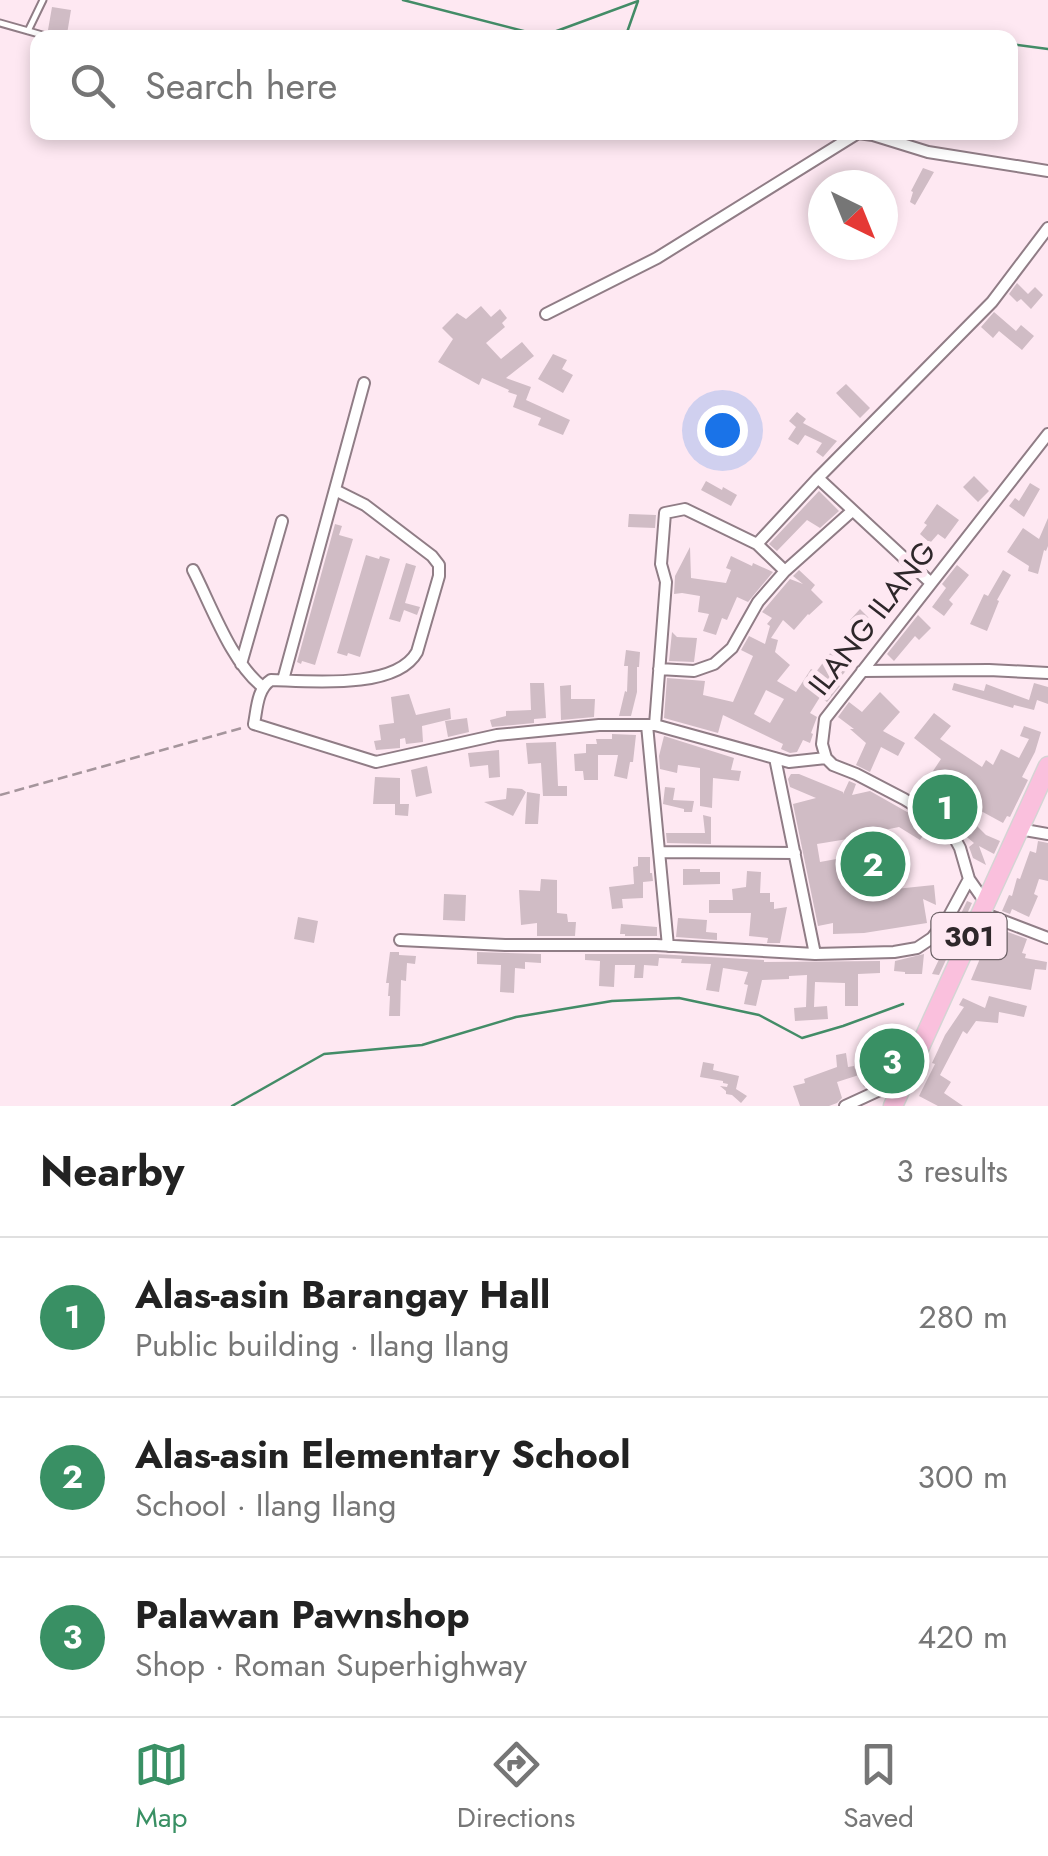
<!DOCTYPE html>
<html lang="en">
<head>
<meta charset="utf-8">
<style>
	:root { --surface:#fff; --page:#f6f6f6; --text:#222; --muted:#767676; --line:#e0e0e0; --accent:#399064 }
	body { margin:0; font-family:Jost,sans-serif; background:var(--page); color:var(--text) }
	.compass { position:absolute; left:808px; top:170px; width:90px; height:90px; border-radius:50%; background:var(--surface); box-shadow:0 5px 15px #0003; rotate:137deg }
	.you { position:absolute; left:722px; top:430px; width:35px; height:35px; margin:-25px; border:8px solid #fff; border-radius:50%; background:#1a73e8; box-shadow:0 0 0 15px #1a73e833 }
	.badge { display:grid; place-items:center; width:65px; height:65px; border-radius:50%; background:var(--accent); color:#fff; font-size:32px; font-weight:700 }
	.pin { position:absolute; translate:-50% -50%; border:5px solid #fff; box-shadow:0 2px 10px #0006 }
	.list { margin:0; padding:0; list-style:none }
	h2 { display:flex; justify-content:space-between; align-items:center; height:130px; margin:0; padding:0 40px; font-size:42px }
	h2 small { font-size:32px; font-weight:400; color:var(--muted) }
	.list li { display:grid; grid-template-columns:65px 1fr auto; gap:30px; align-items:center; box-sizing:border-box; height:160px; padding:0 40px; border-top:2px solid var(--line) }
	.list b { display:block; font-size:38px; white-space:nowrap }
	.list p { margin:0; font-size:32px; white-space:nowrap; color:var(--muted) }
	.list em { font-size:32px; font-style:normal; color:var(--muted) }
	.icon { flex:none; width:55px; height:55px; fill:none; stroke:currentColor; stroke-width:2; stroke-linecap:round; stroke-linejoin:round }
	.map { position:relative; flex:none; width:1048px; height:1106px; overflow:hidden }
	.search { position:absolute; background:var(--surface); box-shadow:0 5px 15px #0003; left:30px; right:30px; top:30px; height:110px; display:flex; align-items:center; gap:25px; box-sizing:border-box; padding:0 35px; border-radius:20px; color:var(--muted); font-size:38px }
	.sheet { height:610px; background:var(--surface) }
	nav { display:flex; justify-content:space-around; align-items:center; box-sizing:border-box; height:140px; border-top:2px solid var(--line); background:var(--surface); font-size:28px; color:var(--muted) }
	nav a { display:grid; justify-items:center; gap:5px }
	nav .on { color:var(--accent) }
	.map>svg:first-child { display:block }
</style>
</head>
<body>
<div class="map">
<svg width="1048" height="1106" viewBox="0 0 1048 1106">
	<rect width="100%" height="100%" fill="#fee8f2"/>
	<g fill="none" stroke-linecap="round" stroke-linejoin="round">
		<path stroke="#438c67" stroke-width="2.5" d="M403,0L543,36L638,1L625,38
			M1010,44L1048,49
			M232,1106L324,1054L422,1045L516,1017L612,1001L679,998L759,1015L802,1038L843,1026L903,1004"/>
	</g>
	<path fill="#d0bcc5" fill-rule="evenodd" d="M52,7L71,10L67,34L48,30Z
		M923,168L934,172L915,205L910,202L913,192L911,191Z
		M1017,283L1028,294L1035,287L1043,295L1031,309L1021,299L1017,302L1009,294Z
		M481,306L491,317L500,309L507,318L502,323L505,327L486,343L501,359L522,342L534,356L506,378L531,387L526,400L570,420L563,435L538,425L541,418L513,407L517,395L508,392L509,390L482,378L479,385L438,362L453,339L442,328L457,313L466,319Z
		M994,312L1016,331L1021,325L1034,336L1022,350L999,331L993,338L981,327Z
		M553,354L567,360L562,369L573,375L563,393L538,379Z
		M846,384L870,408L860,418L836,393Z
		M797,412L806,419L803,423L837,441L823,457L816,452L822,443L805,435L798,445L788,439L796,427L789,421Z
		M974,476L989,491L978,502L963,487Z
		M706,481L722,490L723,487L737,495L731,506L701,490Z
		M1030,483L1040,489L1024,517L1009,506L1015,498L1019,501Z
		M819,491L839,511L820,528L807,520L777,551L769,544Z
		M937,504L959,520L945,539L938,534L930,543L920,534L927,525L924,523Z
		M629,514L656,515L655,528L628,527Z
		M1048,518V546L1046,551L1044,550L1038,574L1028,571L1029,566L1007,552L1023,528L1039,539Z
		M335,524L342,526L339,535L353,539L315,665L302,661L301,664L297,662Z
		M690,547L691,578L726,583L731,570L726,568L731,556L752,566L753,563L773,572L748,602L737,597L727,620L722,618L716,635L703,631L709,614L698,612L700,596L682,593L674,594L675,576Z
		M366,555L379,559L380,556L390,559L360,657L348,653L347,656L337,653Z
		M406,563L416,566L405,603L420,607L417,615L404,610L400,622L389,619Z
		M957,565L969,575L949,600L953,604L944,616L932,607L946,588L942,584Z
		M799,570L815,585L811,590L823,602L809,615L808,614L794,630L783,620L771,638L778,640L775,652L790,665L777,681L796,692L811,669L816,672L834,648L852,663L836,683L840,686L827,702L820,697L810,713L817,717L811,733L813,734L810,743L803,740L797,752L790,753L781,749L783,744L723,715L718,733L664,718L667,678L705,681L703,695L733,702L753,656L741,650L749,636L765,644L770,626L767,624L772,618L762,612L790,579L803,584L793,576ZM766,690L784,699L770,723L754,714Z
		M1003,570L1011,575L997,600L999,601L987,631L970,624L984,594L988,596Z
		M860,609L875,624L864,635L850,620Z
		M918,615L931,628L919,640L915,636L894,661L887,654Z
		M672,632L677,637L697,638L694,662L669,661Z
		M626,650L640,652L639,667H637V692L631,716H619L625,691L627,692L628,666H624Z
		M530,683H544L546,718L534,719V723L492,727L490,720L506,716V711L531,710Z
		M954,683L984,691L986,684L1029,700L1034,683L1048,687V704L1037,700L1034,710L1014,705L1013,708L952,690Z
		M571,685V699H595L594,717L561,720L560,686Z
		M880,692L900,712L883,731L905,743L898,756L881,747L870,772L856,765L866,743L850,729H854L838,717L849,702L862,712Z
		M409,694L416,715L450,708L451,719L422,726L423,742L406,744L405,738L400,739V748L376,750L374,741L381,740L379,725L394,723L391,697Z
		M934,713L951,726L940,739L982,767L986,760L993,765L1001,749L1019,758L1029,739L1020,736L1024,726L1041,732L1035,752L1022,777L1028,780L1010,817L1007,816L1003,823L981,811L975,824L986,835L1000,841L994,854L979,846L986,865L973,858L969,847L974,843L962,833L953,819L946,814L934,796L945,778L933,771L941,759L914,738Z
		M467,718L469,732L448,737L445,721Z
		M612,734L636,735L633,762H630L627,779L614,776L618,755H598V780H584L583,771H575L574,754L586,753V744H597L596,739H612Z
		M664,736L734,758L731,770L741,771L739,781L713,778L712,808L700,806V768L678,765L677,773L660,769L659,756Z
		M556,742L558,786H567V796H543L541,763L528,764L526,743Z
		M499,750L500,777L489,778L488,765L470,767L468,753Z
		M427,766L432,793L416,797L411,770Z
		M791,774H799L843,792V794L849,781L856,784L852,795L870,791L930,825L920,840L899,827L860,835V837L817,844L820,862L869,853L876,891L934,885L936,905L923,899L927,923L864,933L833,934V923L818,926L793,804L816,798L790,787L788,779Z
		M375,777L400,778V804H409L408,816L395,815V804H373Z
		M665,787L675,788L673,800L694,801L692,812H684V809L663,804Z
		M507,788L522,789L526,792L513,816L484,802L506,799Z
		M527,792L540,794L538,824H525Z
		M703,815L711,817V844L667,843L666,833H705Z
		M1038,841L1048,843V881L1039,879L1034,894L1038,896L1029,917L1012,909L1010,914L1002,911L1009,895L1012,896L1017,878L1020,879L1030,851L1036,853Z
		M638,857H650V873H652L653,881L643,882V898L622,899L623,908L612,909L609,887L634,884L633,867L638,866Z
		M683,869H700V872H720V884L683,885Z
		M747,871L761,872L760,893H770V902H774V909L787,907L780,943H767L768,938L749,936L751,913H709V900H733L732,889L746,887Z
		M541,879L557,880V913L567,914L568,922H576L575,936H537V923L521,925L519,890L540,891Z
		M444,894L466,895L465,921L443,920Z
		M967,901L972,903L939,975L932,974Z
		M298,917L318,921L314,943L294,939Z
		M678,918L707,920L706,932L717,933V940L676,937Z
		M621,924L657,927V936H625V934H620Z
		M997,928L1027,939L1022,953L1026,954L1025,958L1047,962L1046,970L1035,969L1031,990L971,980L989,937L994,939Z
		M390,952H399V955L416,956L415,964L407,963L406,981L401,980L400,1016H389L390,996H388L389,983H386Z
		M477,952L541,954V963L525,962V969L515,968L514,993L500,992L501,965L477,964Z
		M585,954H656L764,960V962L880,961V973L858,974V1006H845V983L815,982L814,1007L827,1006L828,1019L795,1021L794,1008L806,1007L807,975L789,976V979L762,980L756,1006L744,1004L748,985L744,984L748,972L723,968L719,992L706,990L711,964L681,963L682,959L659,958L658,966L644,965L643,978H634L635,965H615L614,987L599,986L600,961L585,960Z
		M924,954L922,974H905V972L894,971L895,961Z
		M989,996L1027,1006L1024,1017L999,1012L998,1023L976,1021L967,1034L963,1031L940,1075L951,1082L944,1093L963,1106H938L919,1096L935,1064L932,1063L945,1035L964,1007L959,1005L963,998L985,1008Z
		M880,1049L897,1063L890,1072L893,1077L891,1081H879L864,1087L859,1075L837,1082L842,1098L837,1103L829,1106H800L793,1086L805,1083L804,1079L837,1067L836,1055L846,1053L848,1067L854,1066L855,1069L870,1061Z
		M703,1062L714,1064L713,1070L739,1076L736,1089L747,1096L741,1103L732,1095L726,1094V1091L720,1086L727,1087L728,1084L723,1083V1081L700,1077Z"/>
	<g fill="none" stroke-linecap="round" stroke-linejoin="round">
		<g stroke="#907d86" stroke-width="9">
			<path id="lane" d="M0,23L53,38
				M28,31L43,0"/>
		</g>
		<g stroke="#907d86" stroke-width="14">
			<path id="street" d="M546,314L657,258L858,133L873,135L928,152L1048,171
				M818,478L931,583
				M335,490L365,505L432,556L439,565V576L417,652C396,690 309,681 271,680C257,689 257,709 254,724L376,762L497,735L599,725H655L789,762L826,758
				M757,544L818,478L992,302L1048,228
				M193,570C211,605 232,664 263,687
				M241,664L282,521
				M659,669L694,671L714,664L732,648L758,602L785,571
				M862,671L989,670L1048,673
				M283,680L364,383
				M647,725L668,946
				M655,725L666,582L661,564L665,513L685,509L757,544L785,571L852,511
				M775,758L815,954
				M1019,829L1048,834
				M659,852L795,853
				M985,902L969,879L960,848L948,826L904,799L856,774L833,765L826,758L822,744L825,719L1048,434
				M980,912L1048,938
				M400,940L505,945H656L815,954L894,952L917,948L932,938L949,916L969,879
				M845,1106L882,1089L900,1090"/>
		</g>
		<g stroke="#d5d4d4" stroke-width="21">
			<path id="primary" d="M893,1106L1048,766"/>
		</g>
		<path stroke="#a5959c" stroke-width="2.5" stroke-dasharray="10 5" stroke-linecap="butt" d="M0,795L242,728"/>
		<use href="#lane" stroke="#fff" stroke-width="5"/>
		<use href="#street" stroke="#fff" stroke-width="10"/>
		<use href="#primary" stroke="#fac0dd" stroke-width="18"/>
	</g>
	<g text-anchor="middle" dominant-baseline="central" stroke-width="10" stroke-linejoin="round" paint-order="stroke">
		<rect fill="#fee8f2" stroke="#6c6166" stroke-width="2.5" x="931.5" y="913" width="75" height="46" rx="8"/>
		<g font-size="28" font-weight="bold" fill="#2e272a">
			<text x="969" y="936">301</text>
		</g>
		<g font-size="30" fill="#2e272a" stroke="#fee8f2">
			<text transform="translate(872 618) rotate(-52)">ILANG ILANG</text>
		</g>
	</g>
</svg>
<svg class="compass" viewBox="-18 -18 36 36"><path d="M0-13l5 13h-10z" fill="#e53935"/><path d="M0 13l5-13h-10z" fill="#767676"/></svg>
<div class="you"></div>
<div class="pin badge" style="left:945px;top:807px">1</div>
<div class="pin badge" style="left:873px;top:864px">2</div>
<div class="pin badge" style="left:892px;top:1061px">3</div>
<div class="search"><svg class="icon" aria-label="search" viewBox="0 0 24 24"><circle cx="10" cy="10" r="6"/><path d="M15 15l6 6"/></svg>Search here</div>
</div>
<section class="sheet">
<h2>Nearby<small>3 results</small></h2>
<ul class="list">
<li><span class="badge">1</span><div><b>Alas-asin Barangay Hall</b><p>Public building · Ilang Ilang</p></div><em>280 m</em></li>
<li><span class="badge">2</span><div><b>Alas-asin Elementary School</b><p>School · Ilang Ilang</p></div><em>300 m</em></li>
<li><span class="badge">3</span><div><b>Palawan Pawnshop</b><p>Shop · Roman Superhighway</p></div><em>420 m</em></li>
</ul>
</section>
<nav>
<a class="on"><svg class="icon" aria-label="map" viewBox="0 0 24 24"><path d="M3 6l6-2 6 2 6-2v14l-6 2-6-2-6 2zM9 4v14M15 6v14"/></svg>Map</a>
<a><svg class="icon" aria-label="directions" viewBox="0 0 24 24"><path d="M12 3l9 9-9 9-9-9zM9 14v-3h6M13 9l2 2-2 2"/></svg>Directions</a>
<a><svg class="icon" aria-label="saved" viewBox="0 0 24 24"><path d="M7 4h10v16l-5-4-5 4z"/></svg>Saved</a>
</nav>
</body>
</html>
